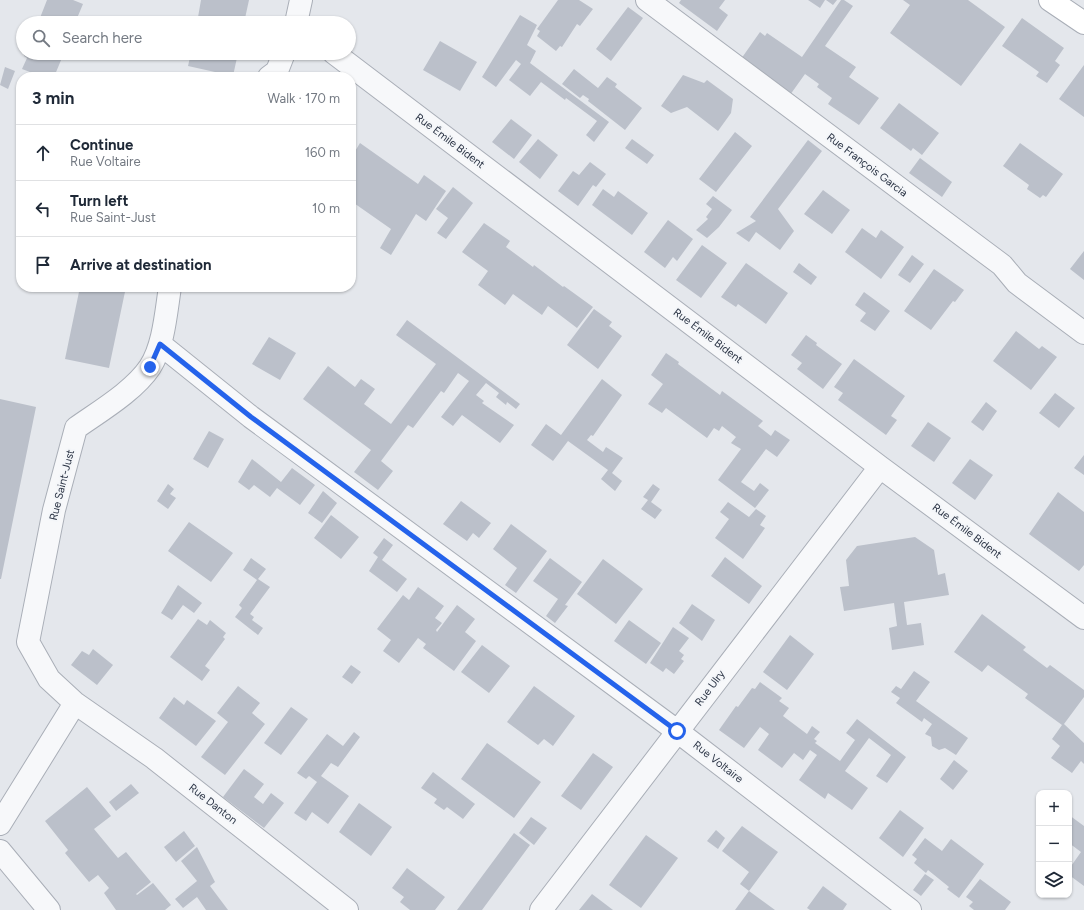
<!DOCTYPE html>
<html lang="en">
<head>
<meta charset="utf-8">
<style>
	:root { --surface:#fff; --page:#f2f2f3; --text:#1f2937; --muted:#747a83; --line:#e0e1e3 }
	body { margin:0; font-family:Figtree,sans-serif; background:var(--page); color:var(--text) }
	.controls { position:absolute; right:12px; bottom:12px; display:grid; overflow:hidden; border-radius:8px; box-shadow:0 1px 3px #0004 }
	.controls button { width:36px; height:36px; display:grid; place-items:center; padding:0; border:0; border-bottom:1px solid var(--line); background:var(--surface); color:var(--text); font:20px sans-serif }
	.stop { position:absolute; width:12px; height:12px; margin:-9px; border:3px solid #2563eb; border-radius:50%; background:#fff }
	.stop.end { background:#2563eb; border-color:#fff; box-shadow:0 1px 4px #0008 }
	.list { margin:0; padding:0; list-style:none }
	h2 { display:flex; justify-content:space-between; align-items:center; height:52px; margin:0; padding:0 16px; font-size:17px }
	h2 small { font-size:13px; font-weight:400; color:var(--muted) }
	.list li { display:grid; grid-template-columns:26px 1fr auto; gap:12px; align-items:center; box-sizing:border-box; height:56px; padding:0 16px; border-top:1px solid var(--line) }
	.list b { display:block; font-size:15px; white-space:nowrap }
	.list p { margin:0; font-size:13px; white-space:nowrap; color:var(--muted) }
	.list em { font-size:13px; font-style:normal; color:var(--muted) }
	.icon { flex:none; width:22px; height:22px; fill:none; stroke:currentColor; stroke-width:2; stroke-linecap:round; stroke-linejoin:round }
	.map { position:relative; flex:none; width:1084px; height:910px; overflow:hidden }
	.search { position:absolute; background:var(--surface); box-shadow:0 1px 3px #0004; left:16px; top:16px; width:340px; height:44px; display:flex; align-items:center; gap:10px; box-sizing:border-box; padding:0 14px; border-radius:22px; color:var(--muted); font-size:15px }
	.panel { position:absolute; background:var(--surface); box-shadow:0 1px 3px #0004; left:16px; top:72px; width:340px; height:220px; border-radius:16px }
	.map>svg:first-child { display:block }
</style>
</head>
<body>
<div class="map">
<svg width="1084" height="910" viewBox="0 0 1084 910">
	<rect width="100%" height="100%" fill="#e4e7ec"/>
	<path fill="#bbc0ca" d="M47,0H73L83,4L75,23H38Z
		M201,0H249L244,23H197Z
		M558,0H579L593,9L580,26L577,24L562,47L560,46L556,51L537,36L540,31L537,29Z
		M681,0H725L719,8L728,15L717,31L679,3Z
		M808,0H825L820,8Z
		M826,0H837L833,5Z
		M841,0H844L853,6L825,46L856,67L849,77L879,98L859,125L828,104L832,98L817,87L819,84L805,74L790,95L741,59L760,32L765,36L767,33L802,57Z
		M903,0H968L1005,27L961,86L890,33L910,5Z
		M628,7L643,18L611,61L596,49Z
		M520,15L537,25L527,45L536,51L530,63L609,122L594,142L586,135L597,121L566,98L565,100L541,82L530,96L509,80L521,64L516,60L496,87L482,77Z
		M1022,18L1064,48L1055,61L1060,65L1047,83L1036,76L1039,72L1002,46Z
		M440,41L477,62L460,91L423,70Z
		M25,53H64L54,77H43L22,69L27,58L24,56Z
		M191,53H238L233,76L188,66Z
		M1084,65V117L1059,99Z
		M5,67L15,71L8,89L0,85Z
		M574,69L598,88L607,77L617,84L615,87L642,108L625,130L588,101L589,99L583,95L580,98L562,84Z
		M683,75L704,83L707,80L733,99L731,113L718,131L687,107L671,113L661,106Z
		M899,103L939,133L922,155L913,148L911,151L880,128Z
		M511,119L532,135L514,159L492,142Z
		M735,132L752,146L716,192L699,179Z
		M538,139L558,155L540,179L519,162Z
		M632,139L654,155L647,164L625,148Z
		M808,140L822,151L778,209L794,231L780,250L756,232L749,242L736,233L756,221L750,217Z
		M360,143L418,184L424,175L446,191L426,221L416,214L391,255L380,248L391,229L351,201V158Z
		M1020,143L1063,174L1046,197L1043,195L1040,198L1027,189L1029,185L1003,166Z
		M920,158L952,182L942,197L909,173Z
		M590,162L606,174L596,187L593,185L578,206L558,191L573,171L579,175Z
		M453,187L473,203L446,239L437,233L448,218L436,209Z
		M603,189L614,197L618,191L648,213L632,235L592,205Z
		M823,190L850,210L832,234L804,214Z
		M713,196L732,210L719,227L707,238L696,230L708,219L706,217L712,209L706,204Z
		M668,220L693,239L677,261L673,257L665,268L644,252Z
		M484,223L510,241L506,247L533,267L534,265L563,287L564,286L593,307L577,328L548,306L542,315L513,294L505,305L478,285L488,271L462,252Z
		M862,228L876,238L881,230L904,247L881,279L845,252Z
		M702,245L727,263L701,298L676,280Z
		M1084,251V280L1070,269Z
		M912,255L924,264L910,283L898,275Z
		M746,263L788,293L766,324L738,304L736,307L721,297Z
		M799,263L817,277L811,285L793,272Z
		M934,269L964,290L955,302L953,301L931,330L904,311Z
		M80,287H126L109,368L65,359Z
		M864,292L890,311L875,331L860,321L866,313L855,305Z
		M594,309L612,322L609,326L622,336L598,369L567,345Z
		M407,320L520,404L516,409L507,402L506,405L496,397L499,393L486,383L476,395L484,401L482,403L514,425L500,443L462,415L453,426L441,417L469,381L458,373L444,393L441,391L413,428L408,425L381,461L393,471L378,490L354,472L371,450L303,399L328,366L355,387L361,379L375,389L364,404L391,424L436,364L396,335Z
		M1016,331L1039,349L1042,346L1057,357L1031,390L993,361Z
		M806,335L817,343L816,345L842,364L823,389L797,369L802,363L791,355Z
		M269,337L296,353L280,380L252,364Z
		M666,353L679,362L678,364L720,395L722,391L763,421L758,426L771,436L775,430L790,440L777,457L766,449L741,482L754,491L760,483L769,490L755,508L718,480L741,449L731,443L736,437L722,426L719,431L714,428L707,438L666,408L662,413L648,404L663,384L651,375Z
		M854,359L905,396L891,416L897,420L886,435L838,400L843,393L834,387Z
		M602,379L622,395L593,436L591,435L587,440L603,452L606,447L623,458L612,473L622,481L615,491L601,479L608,470L568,441L553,461L531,445L546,424L561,435Z
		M1055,393L1075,408L1059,428L1039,413Z
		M0,399L36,407L1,579H0Z
		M986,402L997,411L983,431L971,422Z
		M928,422L951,438L934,462L911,446Z
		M209,431L224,439L208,468L193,459Z
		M1084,455V475L1074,468Z
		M252,459L281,482L292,468L315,485L300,505L277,488L270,497L254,485L249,490L238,482Z
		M970,459L993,475L975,500L952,483Z
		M168,484L174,489L170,494L176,498L168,509L157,501Z
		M653,484L660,489L651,502L662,510L655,519L641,509L648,500L643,497Z
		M323,491L337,503L322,523L308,513Z
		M1058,492L1084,512V565L1079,571L1029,534Z
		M461,501L491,523L479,538L473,533L467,541L443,524Z
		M728,502L749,517L756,509L766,516L760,525L765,528L743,559L715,538L729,519L720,512Z
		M331,515L359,537L341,559L314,538Z
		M189,522L233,553L211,582L168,551Z
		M511,524L547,551L516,593L505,585L517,568L493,549Z
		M915,537L934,550L938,575L945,573L949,595L904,602L907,625L921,623L924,645L892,650L889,628L897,626L894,603L844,611L840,587L849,586L846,560L857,546Z
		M384,538L393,545L382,560L407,579L397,592L369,571L378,557L373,553Z
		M725,557L762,586L749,604L711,576Z
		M251,558L266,569L258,579L270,587L250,614L254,617L252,620L263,628L258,635L235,617L242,608L239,605L257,580L243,570Z
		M550,558L582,582L565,605L568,606L555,623L546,616L558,599L533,581Z
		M603,559L643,589L616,624L577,594Z
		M178,585L202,603L194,613L183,605L172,620L161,613Z
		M418,587L444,606L435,618L442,623L436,630L437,632L457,605L475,619L465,632L476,641L454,671L423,648L426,644L418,638L399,663L383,651L391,640L377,629L403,595L409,600Z
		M692,604L715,620L702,641L679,623Z
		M982,614L1026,647L1023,650L1047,668L1050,665L1084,690V697L1064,724L1084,743V764L1081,761L1072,773L1051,758L1060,746L1052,739L1062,725L1025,698L1028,694L988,665L982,672L954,652Z
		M198,619L207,625L210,620L226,633L223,637L225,639L205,666L210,670L202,681L170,657Z
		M629,620L661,643L646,664L614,641Z
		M673,627L689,638L679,651L684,655L681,659L684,661L674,674L666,668L663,672L650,663Z
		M790,635L814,654L787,690L763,672Z
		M482,645L510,666L489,693L461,672Z
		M93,649L113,665L97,685L71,665L82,651L89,655Z
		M351,665L361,672L352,684L342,677Z
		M914,671L930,682L916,701L968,738L956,755L945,748L939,750L932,746L931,737L925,734L932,724L924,718L922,722L896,703L900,698L891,692L896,686L901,689Z
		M760,682L782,698L779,701L789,708L783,716L807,734L812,726L820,732L814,739L817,741L815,743L840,761L855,740L846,733L857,719L906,757L887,783L876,776L891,755L869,738L845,771L868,788L852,810L828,793L825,799L799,780L817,755L810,750L803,760L794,753L782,768L758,750L769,734L760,727L744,748L719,730L736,706L738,707L752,688L755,689Z
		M238,686L260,703L252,713L265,724L225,775L201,757L228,722L217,713Z
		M534,686L575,716L553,746L544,739L538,745L507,722Z
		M174,697L184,705L187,700L216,721L196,746L159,718Z
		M291,707L308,719L281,755L264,743Z
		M354,732L360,737L338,767L331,763L321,776L349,796L328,824L312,812L306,821L294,813L317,782L309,776L306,779L297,773L327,734L343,746Z
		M487,743L541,782L514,818L461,779Z
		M593,753L613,767L581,810L561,796Z
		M954,760L968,771L953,790L940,779Z
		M244,769L264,784L254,797L263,804L271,793L284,803L264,828L223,797Z
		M433,772L475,804L463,819L447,807L444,810L434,803L437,799L421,788Z
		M131,784L139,793L116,811L109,802Z
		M87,787L111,816L94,829L118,858L126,852L151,882L136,894L137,895L153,883L171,905L165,910H116L104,893L109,888L98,875L89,882L65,853L68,850L45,821Z
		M359,803L392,827L371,856L339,832Z
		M900,810L924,828L903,857L879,838Z
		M1069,815L1084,826V886L1069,875V869L1081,852L1069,843Z
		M531,817L547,828L534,845L519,833Z
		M742,826L778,852L749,891L740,884L749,872L722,851Z
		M716,830L725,838L718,849L707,841Z
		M184,831L195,846L176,862L164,847Z
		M514,833L530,845L482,910H457Z
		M646,835L678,858L641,908L609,885Z
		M925,838L942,851L951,839L984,864L959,898L947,889L949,887L928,870L926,873L914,863L917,859L912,855Z
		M197,847L215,882L210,886L228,910H206L197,897L183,908L175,899L197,881L181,861Z
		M407,868L445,897L435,910H410L400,902L404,897L392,888Z
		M925,874L934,880L921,896L913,890Z
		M980,879L1011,902L1005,910H974L969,906L973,902L966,897Z
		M823,886L847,904L843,910H810L807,908Z
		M749,891L775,910H735Z
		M592,894L613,910H579Z"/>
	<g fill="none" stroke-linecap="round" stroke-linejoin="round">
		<g stroke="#a9aeb7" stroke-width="24">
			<path id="street" d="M647,0L1002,265L1017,283L1084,333
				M296,23L301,0
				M334,53L880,467L1084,618
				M269,77L277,71L284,53
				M170,287C166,312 164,345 150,367C134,391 100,411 76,428L54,510L28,642L49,679L75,703L154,758L347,910
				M160,344L251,417L677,731L910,910
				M0,824L75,703
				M0,851L49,910
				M541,910L880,467"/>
		</g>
		<g stroke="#a9aeb7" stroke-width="24">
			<path id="secondary" d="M1050,0L1084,23"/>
		</g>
		<use href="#street" stroke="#f7f8fa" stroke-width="22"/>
		<use href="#secondary" stroke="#fff" stroke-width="22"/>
	</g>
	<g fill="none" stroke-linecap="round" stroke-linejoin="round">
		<path stroke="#2563eb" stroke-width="5" d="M150,367L160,344L251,417L677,731"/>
	</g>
	<g text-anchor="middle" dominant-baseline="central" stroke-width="4" stroke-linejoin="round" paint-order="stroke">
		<g font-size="11" fill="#2b3445" stroke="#f4f6f9">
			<text transform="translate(450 141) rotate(37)">Rue Émile Bident</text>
			<text transform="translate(867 165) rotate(37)">Rue François Garcia</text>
			<text transform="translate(708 336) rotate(37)">Rue Émile Bident</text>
			<text transform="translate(62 485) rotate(-76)">Rue Saint-Just</text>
			<text transform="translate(967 531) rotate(37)">Rue Émile Bident</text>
			<text transform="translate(710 688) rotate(-53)">Rue Ulry</text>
			<text transform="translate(718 762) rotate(38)">Rue Voltaire</text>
			<text transform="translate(213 804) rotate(38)">Rue Danton</text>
		</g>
	</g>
</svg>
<div class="controls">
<button>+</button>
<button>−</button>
<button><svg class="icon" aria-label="layers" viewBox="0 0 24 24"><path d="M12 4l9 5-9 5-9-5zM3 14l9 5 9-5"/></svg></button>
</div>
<div class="stop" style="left:677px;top:731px"></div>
<div class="stop end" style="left:150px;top:367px"></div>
<div class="search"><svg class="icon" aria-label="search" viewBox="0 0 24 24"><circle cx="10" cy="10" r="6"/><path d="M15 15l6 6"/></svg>Search here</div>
<section class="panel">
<h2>3 min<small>Walk · 170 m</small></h2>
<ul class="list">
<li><svg class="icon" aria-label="ahead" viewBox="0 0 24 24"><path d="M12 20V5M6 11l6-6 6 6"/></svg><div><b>Continue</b><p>Rue Voltaire</p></div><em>160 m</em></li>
<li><svg class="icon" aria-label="left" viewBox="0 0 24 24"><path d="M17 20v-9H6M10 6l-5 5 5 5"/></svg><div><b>Turn left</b><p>Rue Saint-Just</p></div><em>10 m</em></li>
<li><svg class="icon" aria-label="arrive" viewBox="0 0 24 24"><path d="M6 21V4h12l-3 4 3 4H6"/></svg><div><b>Arrive at destination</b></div></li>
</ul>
</section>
</div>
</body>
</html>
